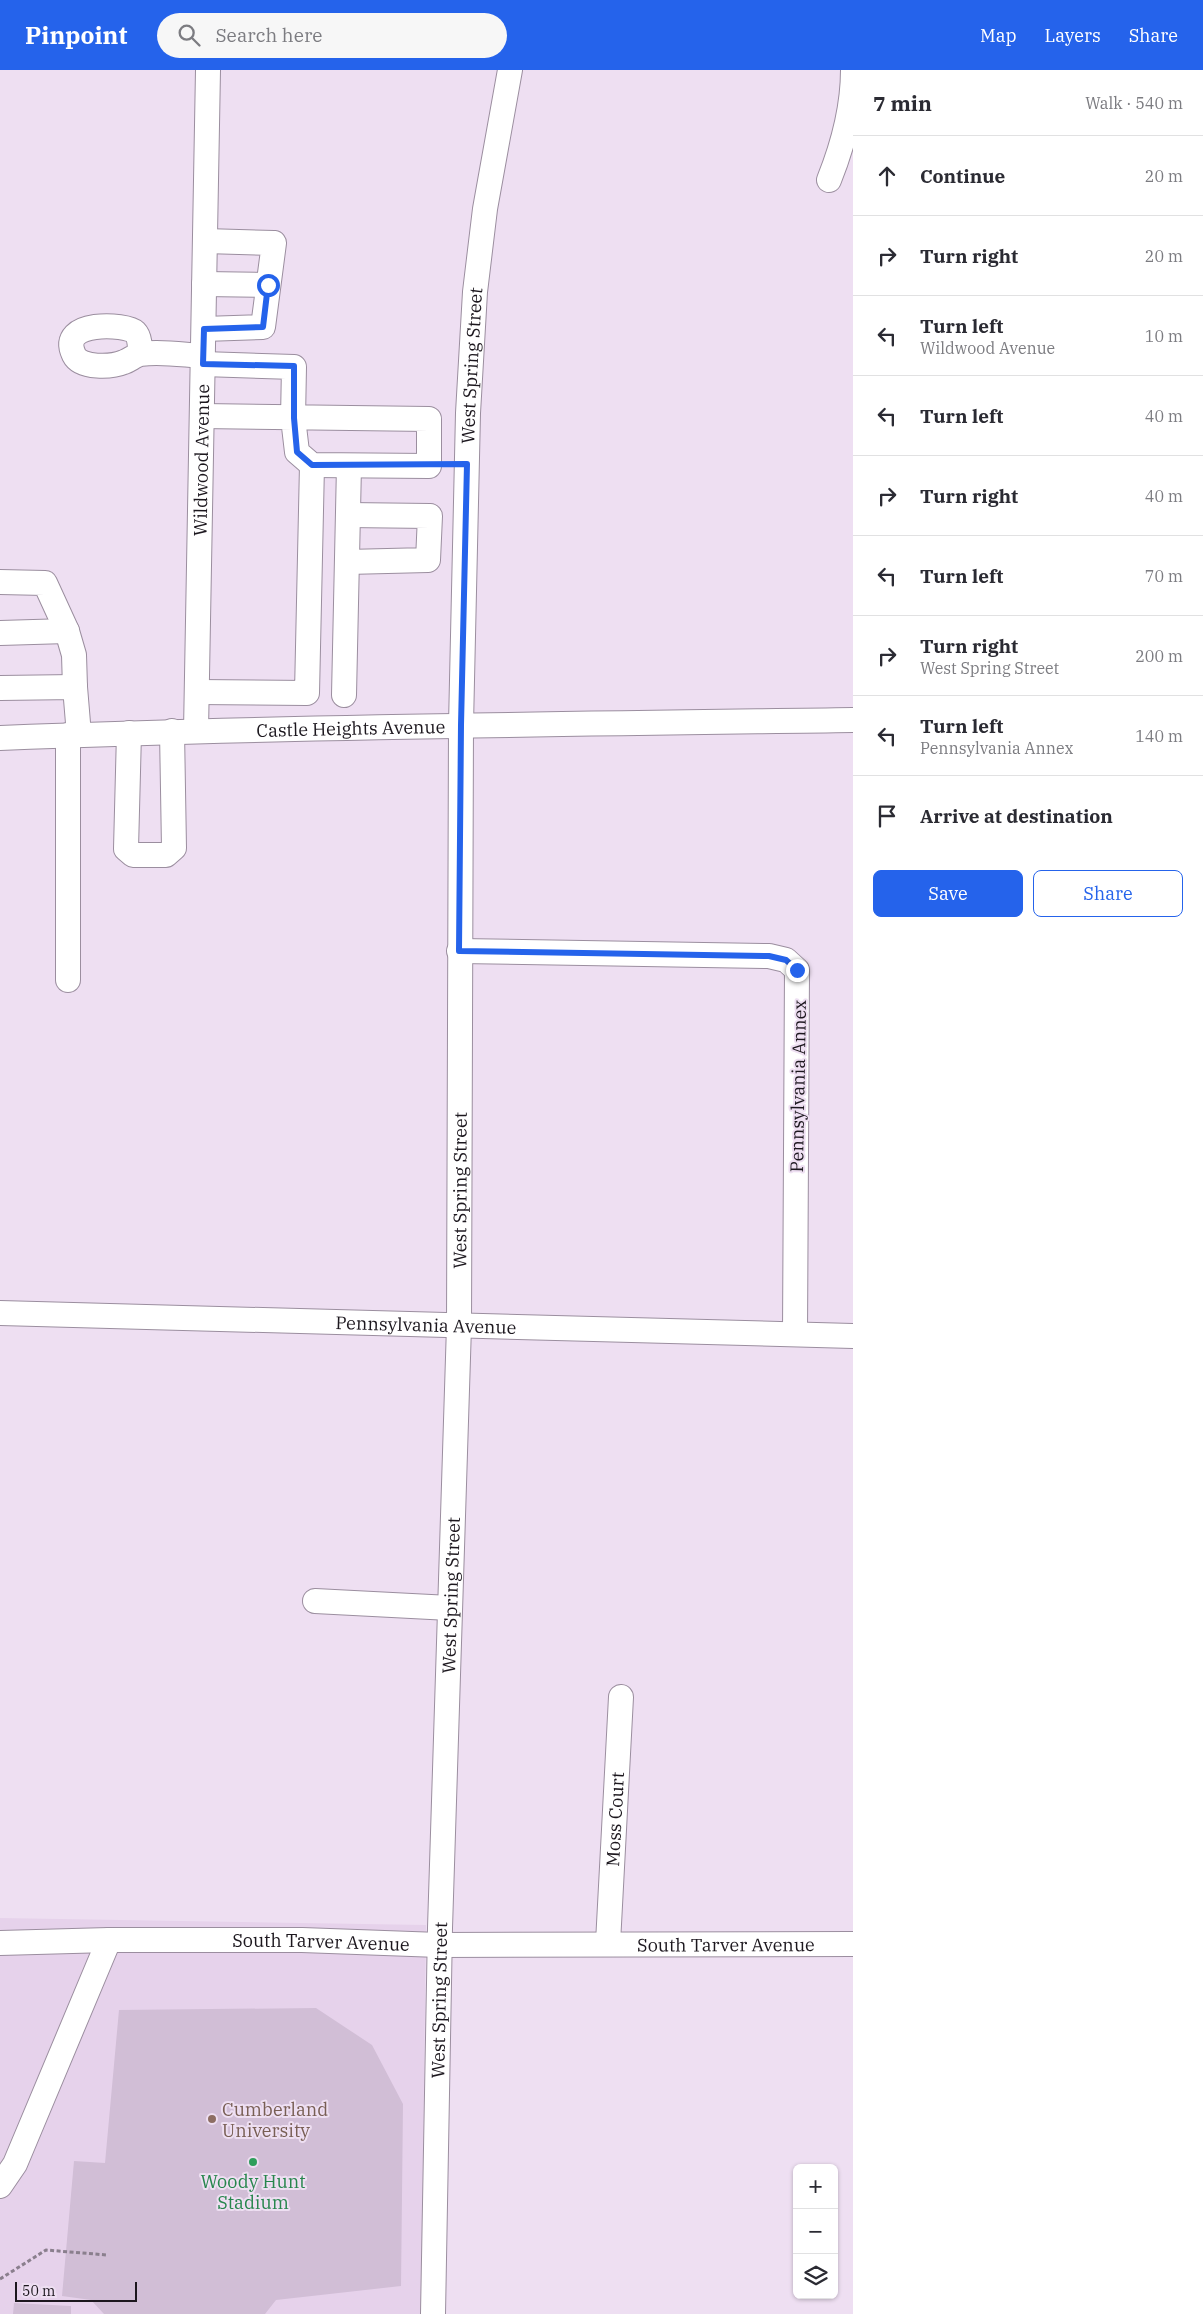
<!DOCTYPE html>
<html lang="en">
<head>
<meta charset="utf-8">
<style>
	:root { --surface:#fff; --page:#f7f7f7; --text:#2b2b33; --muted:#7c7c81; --line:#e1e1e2; --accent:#2563eb }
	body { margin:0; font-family:"IBM Plex Serif",serif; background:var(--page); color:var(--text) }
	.controls { position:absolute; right:15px; bottom:15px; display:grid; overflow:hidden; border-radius:8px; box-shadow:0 1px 4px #0004 }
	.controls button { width:45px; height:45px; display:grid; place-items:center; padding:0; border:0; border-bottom:1px solid var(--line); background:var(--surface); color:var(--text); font:25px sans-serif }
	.scale { position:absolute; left:15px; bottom:12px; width:122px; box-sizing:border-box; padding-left:5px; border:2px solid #1c171e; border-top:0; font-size:14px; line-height:18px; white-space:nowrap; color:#1c171e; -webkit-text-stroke:4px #eedff2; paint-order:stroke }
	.stop { position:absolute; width:15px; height:15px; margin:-11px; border:4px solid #2563eb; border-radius:50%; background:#fff }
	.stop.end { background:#2563eb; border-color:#fff; box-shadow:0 1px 5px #0008 }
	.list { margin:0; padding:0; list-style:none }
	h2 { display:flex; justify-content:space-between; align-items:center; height:65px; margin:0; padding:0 20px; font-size:21px }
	h2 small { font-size:16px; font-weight:400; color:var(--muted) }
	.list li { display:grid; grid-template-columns:32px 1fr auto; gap:15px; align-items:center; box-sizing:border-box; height:80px; padding:0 20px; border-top:1px solid var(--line) }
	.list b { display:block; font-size:19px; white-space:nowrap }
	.list p { margin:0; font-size:16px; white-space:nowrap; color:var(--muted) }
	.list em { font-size:16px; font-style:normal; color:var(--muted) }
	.actions { display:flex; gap:10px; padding:15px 20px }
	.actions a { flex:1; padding:11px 0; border:1px solid var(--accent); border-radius:8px; text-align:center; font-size:18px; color:var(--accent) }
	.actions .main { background:var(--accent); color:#fff }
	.icon { flex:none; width:28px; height:28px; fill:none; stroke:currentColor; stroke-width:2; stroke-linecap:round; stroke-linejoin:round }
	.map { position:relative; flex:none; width:853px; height:2244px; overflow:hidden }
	header { display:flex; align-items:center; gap:30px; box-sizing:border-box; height:70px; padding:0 25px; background:var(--accent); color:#fff }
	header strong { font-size:24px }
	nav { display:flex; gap:28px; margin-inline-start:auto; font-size:18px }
	.search { width:350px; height:45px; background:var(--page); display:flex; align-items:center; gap:12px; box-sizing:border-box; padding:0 18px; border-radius:28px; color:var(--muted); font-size:19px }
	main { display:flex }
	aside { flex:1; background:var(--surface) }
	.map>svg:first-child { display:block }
</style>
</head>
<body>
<header>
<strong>Pinpoint</strong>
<div class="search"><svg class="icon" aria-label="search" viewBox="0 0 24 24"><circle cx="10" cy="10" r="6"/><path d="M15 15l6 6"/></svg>Search here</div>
<nav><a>Map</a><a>Layers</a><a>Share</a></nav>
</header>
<main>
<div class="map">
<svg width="853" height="2244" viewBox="0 0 853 2244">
	<rect width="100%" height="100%" fill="#eedff2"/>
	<path fill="#e6d2eb" d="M0,1848L426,1855L421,2244H0Z"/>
	<path fill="#d1bed6" d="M316,1938L372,1975L403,2034L401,2216L276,2230L265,2244H104L91,2230L62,2226L74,2091L105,2093L119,1940Z
		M14,2233L71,2236V2244H13Z"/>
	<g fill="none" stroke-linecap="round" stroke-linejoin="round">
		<g stroke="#9b8e9f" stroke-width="26">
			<g id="minor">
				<path d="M829,110C843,75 853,38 853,0"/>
				<path d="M204,214L268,215"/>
				<path d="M204,259L263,257L274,173L205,171"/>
				<path d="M140,284C140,277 140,267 135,262C127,254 57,249 74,285C81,299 112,297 124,292C130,290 135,285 141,284C161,281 184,285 203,286"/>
				<path d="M202,346L429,349V396L312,395L297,382L293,348L294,297L203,294"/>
				<path d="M347,492L428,490L430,446L348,445"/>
				<path d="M0,512L45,513L67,561L74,585L75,617"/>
				<path d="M0,563L67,561"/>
				<path d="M0,618L75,617L79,665"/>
				<path d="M197,622L307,623L312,395"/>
				<path d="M344,625L349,396"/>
				<path id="s1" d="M196,661L208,0"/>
				<path d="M129,663L126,779L133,785H166L174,778L172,661"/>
				<path id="s2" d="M0,668C284,657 569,654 853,650"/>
				<path d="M459,881L769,886L786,890L797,900L795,1264"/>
				<path d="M68,910V665"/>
				<path id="s3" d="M0,1243L853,1266"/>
				<path d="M315,1531L450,1538"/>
				<path id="s4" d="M0,1873L109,1870H302L439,1875L853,1874"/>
				<path id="s5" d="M608,1873L621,1627"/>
				<path d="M0,2116L15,2094L109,1870"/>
				<path id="s6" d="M433,2244L440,1858L459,1256L461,655L468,343L475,222L485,139L510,0"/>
			</g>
		</g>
		<path stroke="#8a7f8d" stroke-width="3" stroke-dasharray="4 2.5" stroke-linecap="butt" d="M0,2209L46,2180L107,2185"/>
		<use href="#minor" stroke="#fff" stroke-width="24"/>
	</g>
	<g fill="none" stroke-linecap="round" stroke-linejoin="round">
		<path stroke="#2563eb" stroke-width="6" d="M268,215L263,257L204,259L203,294L294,296V348L297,382L312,395L467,394L461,655L459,881L769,886L786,890L797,900"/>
	</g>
	<circle fill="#8d6e63" stroke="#eedff2" stroke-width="2" cx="212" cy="2049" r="5"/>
	<circle fill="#2e9e5b" stroke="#eedff2" stroke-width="2" cx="253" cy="2092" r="5"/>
	<g text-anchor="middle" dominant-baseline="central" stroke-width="4" stroke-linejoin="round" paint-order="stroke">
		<g font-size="18" fill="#1c171e" stroke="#eedff2">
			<text stroke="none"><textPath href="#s6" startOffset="1949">West Spring Street</textPath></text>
			<text stroke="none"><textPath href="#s1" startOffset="271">Wildwood Avenue</textPath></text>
			<text stroke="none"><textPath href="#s2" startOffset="351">Castle Heights Avenue</textPath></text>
			<text transform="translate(798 1016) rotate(-89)">Pennsylvania Annex</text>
			<text stroke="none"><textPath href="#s6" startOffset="1124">West Spring Street</textPath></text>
			<text stroke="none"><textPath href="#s3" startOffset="426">Pennsylvania Avenue</textPath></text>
			<text stroke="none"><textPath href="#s6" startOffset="719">West Spring Street</textPath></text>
			<text stroke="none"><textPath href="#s5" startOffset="124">Moss Court</textPath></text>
			<text stroke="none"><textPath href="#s4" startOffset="321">South Tarver Avenue</textPath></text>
			<text stroke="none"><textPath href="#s4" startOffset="726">South Tarver Avenue</textPath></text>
			<text stroke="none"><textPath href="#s6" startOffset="314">West Spring Street</textPath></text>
		</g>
		<g font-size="18" fill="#785e54" stroke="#eedff2" text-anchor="start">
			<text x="222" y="2039">Cumberland<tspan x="222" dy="21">University</tspan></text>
		</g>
		<g font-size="18" fill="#27864d" stroke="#eedff2">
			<text x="253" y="2111">Woody Hunt<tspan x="253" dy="21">Stadium</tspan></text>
		</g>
	</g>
</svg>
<div class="controls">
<button>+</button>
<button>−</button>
<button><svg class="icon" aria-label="layers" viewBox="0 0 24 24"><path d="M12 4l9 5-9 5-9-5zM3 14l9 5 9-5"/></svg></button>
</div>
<div class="scale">50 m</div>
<div class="stop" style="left:268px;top:215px"></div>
<div class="stop end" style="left:797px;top:900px"></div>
</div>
<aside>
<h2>7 min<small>Walk · 540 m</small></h2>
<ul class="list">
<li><svg class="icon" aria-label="ahead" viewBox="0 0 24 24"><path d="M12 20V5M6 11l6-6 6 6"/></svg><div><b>Continue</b></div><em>20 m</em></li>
<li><svg class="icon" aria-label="right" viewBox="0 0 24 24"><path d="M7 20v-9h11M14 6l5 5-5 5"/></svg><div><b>Turn right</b></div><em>20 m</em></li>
<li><svg class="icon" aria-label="left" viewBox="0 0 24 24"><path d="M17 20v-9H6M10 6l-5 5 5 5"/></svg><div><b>Turn left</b><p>Wildwood Avenue</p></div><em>10 m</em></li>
<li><svg class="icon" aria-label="left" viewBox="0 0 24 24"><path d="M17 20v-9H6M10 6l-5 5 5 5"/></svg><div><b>Turn left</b></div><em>40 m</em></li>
<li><svg class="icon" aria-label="right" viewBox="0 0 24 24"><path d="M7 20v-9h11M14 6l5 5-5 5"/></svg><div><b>Turn right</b></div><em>40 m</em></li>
<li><svg class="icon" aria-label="left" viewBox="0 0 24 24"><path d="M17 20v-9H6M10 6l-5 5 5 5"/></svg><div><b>Turn left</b></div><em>70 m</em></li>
<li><svg class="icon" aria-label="right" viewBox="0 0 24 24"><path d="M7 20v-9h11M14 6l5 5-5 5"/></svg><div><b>Turn right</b><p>West Spring Street</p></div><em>200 m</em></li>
<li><svg class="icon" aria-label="left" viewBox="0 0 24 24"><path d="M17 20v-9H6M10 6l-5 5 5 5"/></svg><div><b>Turn left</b><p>Pennsylvania Annex</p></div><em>140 m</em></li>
<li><svg class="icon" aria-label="arrive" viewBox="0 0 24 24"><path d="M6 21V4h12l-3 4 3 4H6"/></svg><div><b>Arrive at destination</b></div></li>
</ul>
<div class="actions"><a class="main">Save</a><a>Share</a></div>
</aside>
</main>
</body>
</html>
